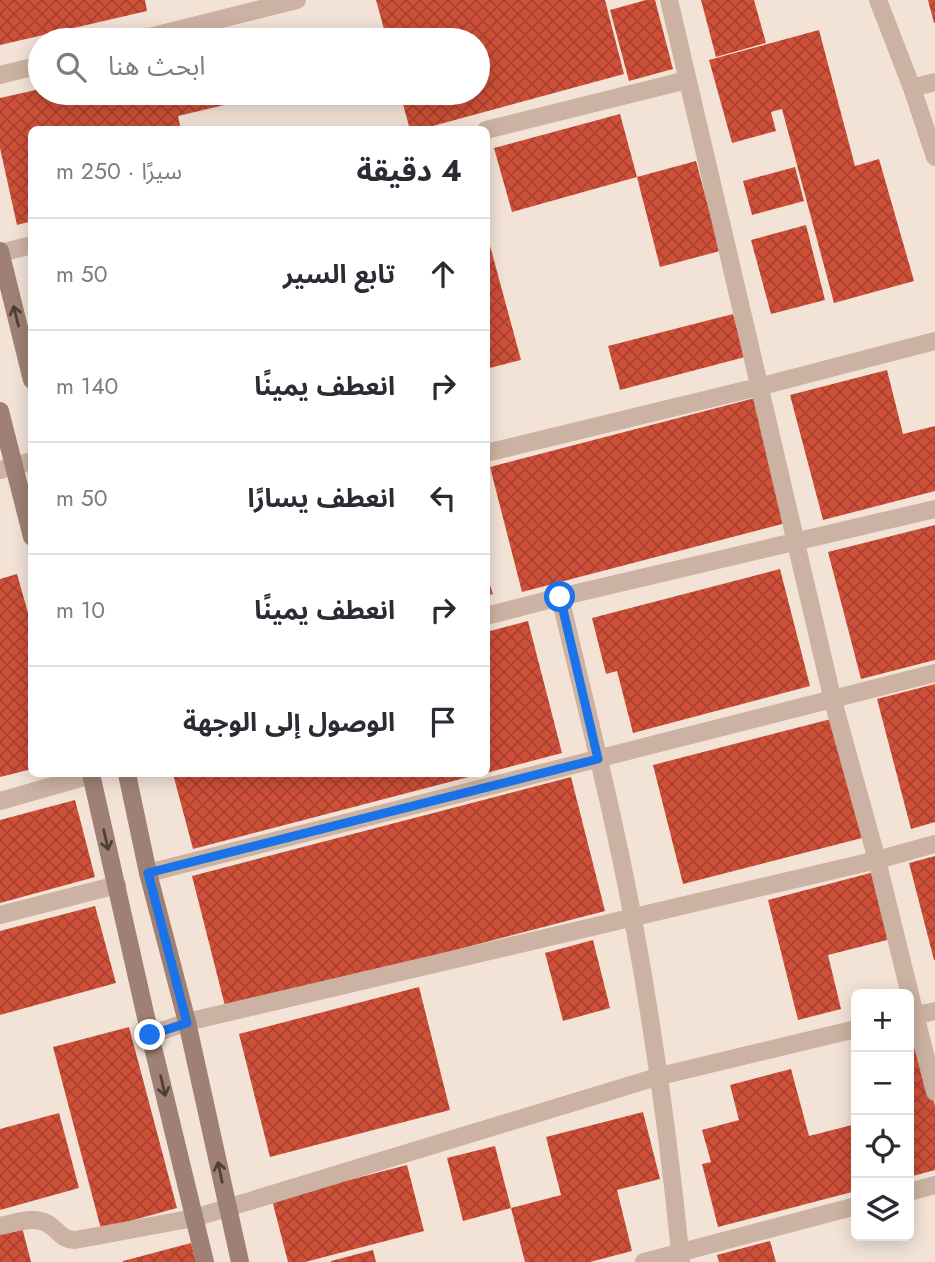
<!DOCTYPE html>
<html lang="ar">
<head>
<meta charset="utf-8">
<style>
	:root { --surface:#fff; --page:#f2f2f3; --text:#2b2b33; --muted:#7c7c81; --line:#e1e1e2 }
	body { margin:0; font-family:Jost,"Noto Sans Arabic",sans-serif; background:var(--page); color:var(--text); direction:rtl }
	.controls { position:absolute; right:21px; bottom:21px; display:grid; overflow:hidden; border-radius:10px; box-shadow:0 4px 18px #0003 }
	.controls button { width:63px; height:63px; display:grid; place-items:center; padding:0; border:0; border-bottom:2px solid var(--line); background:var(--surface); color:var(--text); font:35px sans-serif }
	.stop { position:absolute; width:21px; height:21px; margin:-16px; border:5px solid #1a73e8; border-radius:50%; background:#fff }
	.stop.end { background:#1a73e8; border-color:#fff; box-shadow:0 2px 7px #0008 }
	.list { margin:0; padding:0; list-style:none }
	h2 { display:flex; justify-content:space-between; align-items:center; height:91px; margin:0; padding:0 28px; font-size:30px }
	h2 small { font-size:23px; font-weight:400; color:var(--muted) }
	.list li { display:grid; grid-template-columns:46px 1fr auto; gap:21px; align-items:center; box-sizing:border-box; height:112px; padding:0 28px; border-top:2px solid var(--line) }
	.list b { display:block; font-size:26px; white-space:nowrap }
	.list em { font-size:23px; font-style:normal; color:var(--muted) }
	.icon { flex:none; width:38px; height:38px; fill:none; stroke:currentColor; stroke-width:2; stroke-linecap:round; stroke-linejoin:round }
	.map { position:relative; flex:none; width:935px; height:1262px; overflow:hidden; direction:ltr }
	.search { position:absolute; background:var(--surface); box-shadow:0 4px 18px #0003; left:28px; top:28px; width:462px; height:77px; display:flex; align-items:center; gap:18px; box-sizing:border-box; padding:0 24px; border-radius:38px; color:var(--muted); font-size:26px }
	.panel { position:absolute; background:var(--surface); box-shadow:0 4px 18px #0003; left:28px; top:126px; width:462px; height:651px; border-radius:10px; direction:rtl }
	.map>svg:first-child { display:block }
</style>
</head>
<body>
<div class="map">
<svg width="935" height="1262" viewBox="0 0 935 1262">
	<defs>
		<pattern id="building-cross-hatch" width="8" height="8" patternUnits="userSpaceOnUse" patternTransform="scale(1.75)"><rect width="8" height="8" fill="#cf5039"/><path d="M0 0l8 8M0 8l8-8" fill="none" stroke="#a94230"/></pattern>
	</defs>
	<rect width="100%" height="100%" fill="#f3e3d7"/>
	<path fill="url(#building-cross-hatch)" d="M0,0H145L147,11L0,45Z
		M376,0H605L624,74L418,130H410L400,93H478V40H387Z
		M646,0H655L673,69L629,81L610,10Z
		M701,0H754L766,43L716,57Z
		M928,0H935V23H934Z
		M819,30L855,166L879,159L914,281L834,303L782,109L771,112L776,131L732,143L709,60Z
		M40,89V93H235L237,102L178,116L181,130H32V221L17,225L0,148V98Z
		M620,114L637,177L696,161L720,251L660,267L637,177L512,212L494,148Z
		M795,167L804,201L752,215L743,181Z
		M806,225L825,300L771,314L751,240Z
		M486,231L521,360L486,369Z
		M733,314L745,357L620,390L608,346Z
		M887,370L903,434L935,426V491L823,520L790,395Z
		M755,398L786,523L522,592L490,467Z
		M935,525V660L861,679L828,552Z
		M780,569L810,686L633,733L617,671L606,674L592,618Z
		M486,573L493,594L486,596Z
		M17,574L32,627V769L0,777V579Z
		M528,621L562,753L486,773V632Z
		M935,684V822L911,829L877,699Z
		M831,719L862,838L683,884L653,765Z
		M173,774H480L193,849Z
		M571,777L605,911L226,1010L192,876Z
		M75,800L95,877L0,903V820Z
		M935,856V960H934L909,863Z
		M874,872L891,939L828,955L841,1009L798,1020L768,900Z
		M95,906L116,983L0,1015V931Z
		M593,940L610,1008L563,1021L545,953Z
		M419,987L450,1110L270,1157L239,1034Z
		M129,1027L177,1208L101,1229L53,1047Z
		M918,1038L935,1106V1170L909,1177V1040Z
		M791,1069L809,1136L856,1124V1191L718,1227L702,1164L711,1162L702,1130L739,1120L730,1085Z
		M643,1112L660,1179L617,1190L632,1251L590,1262H525L511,1208L561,1195L546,1137Z
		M59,1113L79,1188L0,1210V1129Z
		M495,1146L511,1208L463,1221L447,1158Z
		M407,1165L424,1231L305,1262H288L272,1200Z
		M22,1227L31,1262H0V1233Z
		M770,1241L776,1262H719L717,1255Z
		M191,1243L196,1262H123V1261Z
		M373,1250L376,1262H331V1261Z"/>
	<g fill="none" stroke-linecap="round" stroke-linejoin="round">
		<path stroke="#ccb2a2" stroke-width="18" d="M669,0L833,701L877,860L915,1015L935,1092
			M878,0L912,88L935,157
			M137,40L297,0
			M0,75L40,65
			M912,88L935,82
			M486,130L687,80
			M0,253L32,245
			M486,453L758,387L935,341
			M0,470L32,461
			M560,597C585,704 613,811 633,919C654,1033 670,1147 681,1262
			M486,616L560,597L935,509
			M0,801L91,775
			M148,873L935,673
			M0,915L117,885
			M909,1017L935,1011
			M150,1035L187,1022L877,860L935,844
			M909,1192L935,1185
			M0,1226C16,1223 37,1214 51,1226C60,1233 62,1239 75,1240L194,1218L660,1076L856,1029
			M644,1262L856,1206"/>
		<path stroke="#9f8074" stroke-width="18" d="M0,251L32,380
			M0,411L32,537
			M91,774L150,1035L205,1262
			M127,774L148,873L187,1022L240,1262"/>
	</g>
	<defs><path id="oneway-shaft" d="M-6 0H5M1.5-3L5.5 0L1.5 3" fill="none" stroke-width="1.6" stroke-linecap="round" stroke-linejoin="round" transform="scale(1.75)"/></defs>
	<g stroke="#503f39">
		<use href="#oneway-shaft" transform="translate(16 316) rotate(-104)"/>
		<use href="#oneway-shaft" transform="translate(106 840) rotate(77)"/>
		<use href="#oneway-shaft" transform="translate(163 1086) rotate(77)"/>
		<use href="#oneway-shaft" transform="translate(220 1172) rotate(-102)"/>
	</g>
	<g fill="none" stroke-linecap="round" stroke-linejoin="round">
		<path stroke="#1a73e8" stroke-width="9" d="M150,1035L187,1023L148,873L598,759L560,597"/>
	</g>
</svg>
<div class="controls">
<button>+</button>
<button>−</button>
<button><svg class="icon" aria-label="locate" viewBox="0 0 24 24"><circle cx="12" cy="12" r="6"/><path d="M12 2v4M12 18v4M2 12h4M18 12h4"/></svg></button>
<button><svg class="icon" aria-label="layers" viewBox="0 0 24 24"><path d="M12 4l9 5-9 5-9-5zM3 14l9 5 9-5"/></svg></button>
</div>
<div class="stop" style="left:560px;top:597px"></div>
<div class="stop end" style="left:150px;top:1035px"></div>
<div class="search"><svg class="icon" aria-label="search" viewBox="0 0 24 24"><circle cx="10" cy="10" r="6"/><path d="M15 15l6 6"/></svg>ابحث هنا</div>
<section class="panel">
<h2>4 دقيقة<small>سيرًا · 250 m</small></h2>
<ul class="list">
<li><svg class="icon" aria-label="ahead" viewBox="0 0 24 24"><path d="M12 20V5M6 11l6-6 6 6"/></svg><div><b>تابع السير</b></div><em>50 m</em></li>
<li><svg class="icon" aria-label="right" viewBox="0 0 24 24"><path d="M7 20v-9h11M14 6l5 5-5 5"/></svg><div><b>انعطف يمينًا</b></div><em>140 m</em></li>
<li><svg class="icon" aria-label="left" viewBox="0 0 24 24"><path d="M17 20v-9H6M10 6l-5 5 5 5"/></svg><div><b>انعطف يسارًا</b></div><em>50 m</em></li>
<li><svg class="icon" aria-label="right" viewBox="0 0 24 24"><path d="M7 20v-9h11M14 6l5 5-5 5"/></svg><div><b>انعطف يمينًا</b></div><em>10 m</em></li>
<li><svg class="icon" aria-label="arrive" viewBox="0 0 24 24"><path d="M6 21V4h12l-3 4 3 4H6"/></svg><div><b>الوصول إلى الوجهة</b></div></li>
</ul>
</section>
</div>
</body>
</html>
